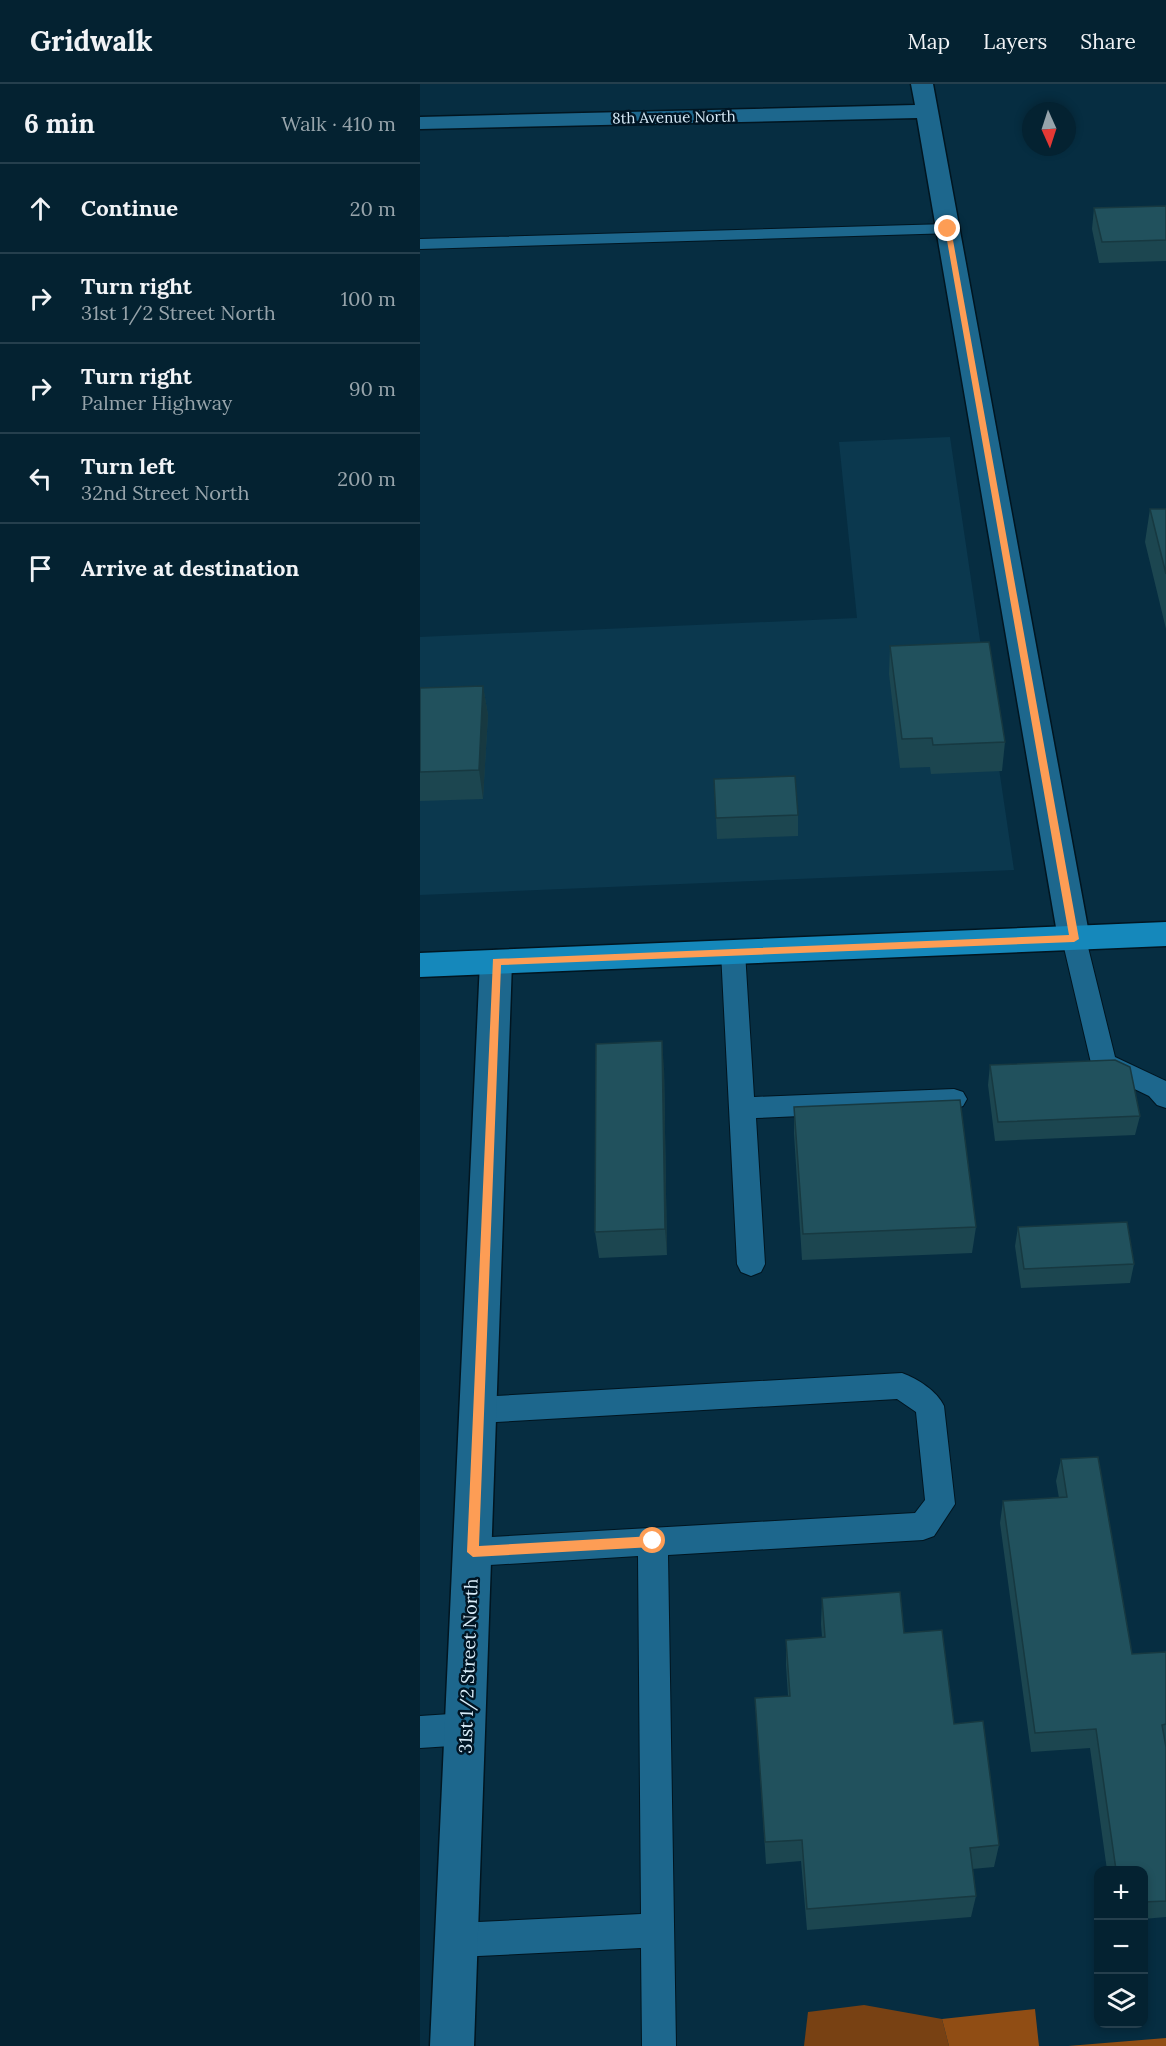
<!DOCTYPE html>
<html lang="en">
<head>
<meta charset="utf-8">
<style>
	:root { --surface:#042231; --page:#0d2a39; --text:#f1f3f6; --muted:#97a4ab; --line:#253f4d }
	body { margin:0; font-family:Lora,serif; background:var(--page); color:var(--text) }
	.controls { position:absolute; right:18px; bottom:18px; display:grid; overflow:hidden; border-radius:12px; box-shadow:0 3px 9px #0003 }
	.controls button { width:54px; height:54px; display:grid; place-items:center; padding:0; border:0; border-bottom:2px solid var(--line); background:var(--surface); color:var(--text); font:30px sans-serif }
	.compass { position:absolute; left:602px; top:18px; width:54px; height:54px; border-radius:50%; background:var(--surface); box-shadow:0 3px 9px #0003; rotate:177deg }
	.stop { position:absolute; width:18px; height:18px; margin:-14px; border:4px solid #fd9d55; border-radius:50%; background:#fff }
	.stop.end { background:#fd9d55; border-color:#fff; box-shadow:0 2px 6px #0008 }
	.list { margin:0; padding:0; list-style:none }
	h2 { display:flex; justify-content:space-between; align-items:center; height:78px; margin:0; padding:0 24px; font-size:26px }
	h2 small { font-size:20px; font-weight:400; color:var(--muted) }
	.list li { display:grid; grid-template-columns:39px 1fr auto; gap:18px; align-items:center; box-sizing:border-box; height:90px; padding:0 24px; border-top:2px solid var(--line) }
	.list b { display:block; font-size:22px; white-space:nowrap }
	.list p { margin:0; font-size:20px; white-space:nowrap; color:var(--muted) }
	.list em { font-size:20px; font-style:normal; color:var(--muted) }
	.icon { flex:none; width:33px; height:33px; fill:none; stroke:currentColor; stroke-width:2; stroke-linecap:round; stroke-linejoin:round }
	.map { position:relative; flex:none; width:746px; height:1962px; overflow:hidden }
	header { display:flex; align-items:center; gap:36px; box-sizing:border-box; height:84px; padding:0 30px; background:var(--surface); border-bottom:2px solid var(--line) }
	header strong { font-size:28px }
	nav { display:flex; gap:33px; margin-inline-start:auto; font-size:21px }
	main { display:flex }
	aside { flex:1; background:var(--surface) }
	.map>svg:first-child { display:block }
</style>
</head>
<body>
<header>
<strong>Gridwalk</strong>
<nav><a>Map</a><a>Layers</a><a>Share</a></nav>
</header>
<main>
<aside>
<h2>6 min<small>Walk · 410 m</small></h2>
<ul class="list">
<li><svg class="icon" aria-label="ahead" viewBox="0 0 24 24"><path d="M12 20V5M6 11l6-6 6 6"/></svg><div><b>Continue</b></div><em>20 m</em></li>
<li><svg class="icon" aria-label="right" viewBox="0 0 24 24"><path d="M7 20v-9h11M14 6l5 5-5 5"/></svg><div><b>Turn right</b><p>31st 1/2 Street North</p></div><em>100 m</em></li>
<li><svg class="icon" aria-label="right" viewBox="0 0 24 24"><path d="M7 20v-9h11M14 6l5 5-5 5"/></svg><div><b>Turn right</b><p>Palmer Highway</p></div><em>90 m</em></li>
<li><svg class="icon" aria-label="left" viewBox="0 0 24 24"><path d="M17 20v-9H6M10 6l-5 5 5 5"/></svg><div><b>Turn left</b><p>32nd Street North</p></div><em>200 m</em></li>
<li><svg class="icon" aria-label="arrive" viewBox="0 0 24 24"><path d="M6 21V4h12l-3 4 3 4H6"/></svg><div><b>Arrive at destination</b></div></li>
</ul>
</aside>
<div class="map">
<svg width="746" height="1962" viewBox="0 0 746 1962">
	<rect width="100%" height="100%" fill="#062d41"/>
	<path fill="#0b384e" d="M530,353L594,786L0,811V553L437,534L419,358Z"/>
	<path fill="#784113" d="M444,1921L522,1935L529,1962H384L388,1928Z"/>
	<path fill="#904d14" d="M615,1925L619,1962H529L522,1935Z
		M746,1954V1962H648Z"/>
	<g fill="none" stroke-linecap="round" stroke-linejoin="round">
		<g stroke="#011520" stroke-width="2">
			<path id="service" d="M528,140L534,141L537,145L534,149L0,165V155Z
				M654,846L663,849L666,855L695,973L746,997V1024L737,1021L729,1012L675,986L671,979L642,855L645,849Z
				M313,859L322,861L325,868L334,1013L534,1005L543,1008L547,1015L543,1022L534,1025L336,1034L345,1180L341,1188L331,1192L321,1188L317,1180L301,868L304,861Z
				M482,1289C498,1295 517,1307 524,1322L535,1420L514,1452L503,1456L248,1471L256,1962H222L221,1864L37,1873L25,1868L20,1856L25,1844L37,1839L221,1830L218,1472L53,1482L42,1478L38,1468L42,1458L53,1454L495,1429L505,1416L496,1328L477,1315L58,1339L48,1335L44,1326L48,1317L58,1313Z
				M46,1629L57,1634L62,1645L57,1656L46,1661L0,1664V1632Z"/>
		</g>
		<g stroke="#011520" stroke-width="3">
			<path id="minor" d="M491,0H513L518,27L670,855L665,863L654,867L643,863L638,855L497,34L0,45V33L495,21Z
				M76,866L87,869L92,878L54,1962H10L60,878L65,869Z"/>
		</g>
		<g stroke="#011520" stroke-width="3">
			<path id="primary" d="M746,838V862L0,893V869Z"/>
		</g>
		<use href="#service" fill="#1d678d" fill-rule="evenodd"/>
		<use href="#minor" fill="#1d678d" fill-rule="evenodd"/>
		<use href="#primary" fill="#1588bb" fill-rule="evenodd"/>
	</g>
	<path fill="#1c4650" d="M746,122V177L679,179L672,145L674,124Z
		M730,425H746V545L725,458Z
		M470,562L585,658L582,687L511,690L510,683L480,684L469,590Z
		M63,602L68,631L63,715L0,717V604Z
		M294,695L378,731V752L297,755Z
		M570,981L720,1032L715,1051L575,1057L568,1001Z
		M244,984L247,1171L179,1174L175,1148Z
		M374,1023L556,1143L552,1169L382,1176L374,1050Z
		M598,1143L714,1180L710,1199L601,1204L595,1162Z
		M641,1375L712,1570L746,1568V1833L723,1835V1786H687L670,1664L611,1668L580,1439L583,1417L639,1414L636,1397Z
		M402,1514L484,1549L534,1640L579,1761L574,1783L552,1785L556,1812L551,1833L387,1846L381,1777L346,1780L335,1614L368,1612L366,1581V1556L402,1553L401,1540Z"/>
	<path fill="#173941" d="M63,602L68,631L63,715L59,686Z
		M242,957L244,984L247,1171L245,1145Z"/>
	<path fill="#21515d" stroke="#173941" stroke-width="1.5" d="M746,122V156L682,158L674,124Z
		M730,425H746V490Z
		M569,558L585,658L513,661L512,654L482,655L470,562Z
		M63,602L59,686L0,688V604Z
		M375,692L378,731L296,734L294,695Z
		M242,957L245,1145L175,1148L176,960Z
		M695,976L710,983L720,1032L578,1038L570,981Z
		M540,1016L556,1143L383,1150L374,1023Z
		M707,1138L714,1180L604,1185L598,1143Z
		M678,1373L712,1570L746,1568V1640L742,1641L746,1663V1817L723,1818V1786H696L676,1645L615,1649L583,1417L647,1413L641,1375Z
		M480,1508L484,1549L522,1546L534,1640L563,1637L579,1761L550,1764L556,1812L387,1825L382,1756L345,1758L335,1614L370,1612L366,1556L405,1553L402,1514Z"/>
	<path fill="#fd9d55" d="M528,143L531,145L659,855L654,858L81,881L59,1462L233,1452L239,1457L233,1463L53,1473L47,1468L73,875L649,851L525,145Z"/>
	<g text-anchor="middle" dominant-baseline="central" stroke-width="5" stroke-linejoin="round" paint-order="stroke">
		<g font-size="15" fill="#d9edfa" stroke="#001524">
			<text transform="translate(254 33) rotate(-1)">8th Avenue North</text>
		</g>
		<g font-size="18" fill="#d9edfa" stroke="#001524">
			<text transform="translate(48 1582) rotate(-88)">31st 1/2 Street North</text>
		</g>
	</g>
</svg>
<div class="controls">
<button>+</button>
<button>−</button>
<button><svg class="icon" aria-label="layers" viewBox="0 0 24 24"><path d="M12 4l9 5-9 5-9-5zM3 14l9 5 9-5"/></svg></button>
</div>
<svg class="compass" viewBox="-18 -18 36 36"><path d="M0-13l5 13h-10z" fill="#e53935"/><path d="M0 13l5-13h-10z" fill="#97a4ab"/></svg>
<div class="stop" style="left:233px;top:1457px"></div>
<div class="stop end" style="left:528px;top:145px"></div>
</div>
</main>
</body>
</html>
